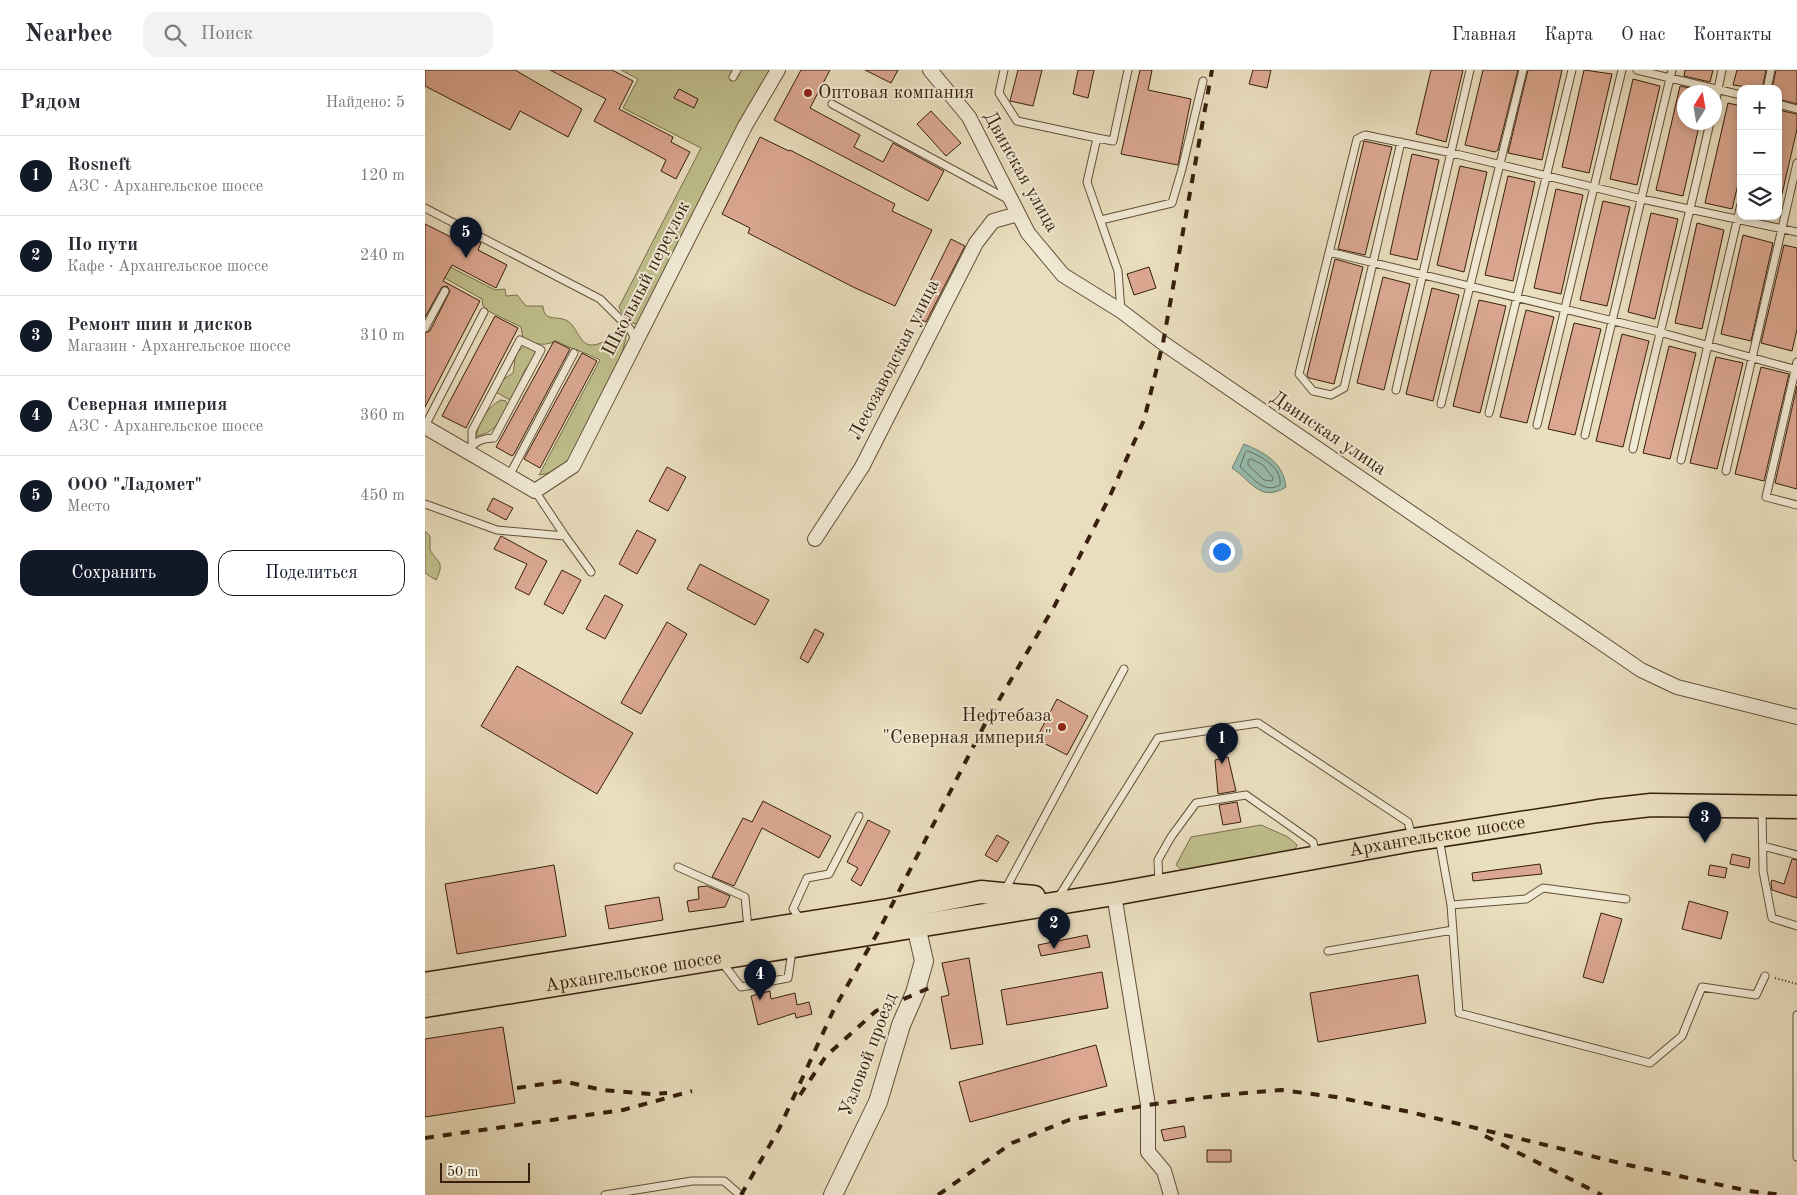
<!DOCTYPE html>
<html lang="ru">
<head>
<meta charset="utf-8">
<style>
	:root { --surface:#fff; --page:#f2f2f3; --text:#2b2b33; --muted:#7c7c81; --line:#e1e1e2; --accent:#111827 }
	body { margin:0; font-family:"Old Standard TT",serif; background:var(--page); color:var(--text) }
	.controls { position:absolute; right:15px; top:15px; display:grid; overflow:hidden; border-radius:10px; box-shadow:0 2px 8px #0003 }
	.controls button { width:45px; height:45px; display:grid; place-items:center; padding:0; border:0; border-bottom:1px solid var(--line); background:var(--surface); color:var(--text); font:25px sans-serif }
	.compass { position:absolute; left:1252px; top:15px; width:45px; height:45px; border-radius:50%; background:var(--surface); box-shadow:0 2px 8px #0003; rotate:11deg }
	.scale { position:absolute; left:15px; bottom:12px; width:90px; box-sizing:border-box; padding-left:5px; border:2px solid #361f0c; border-top:0; font-size:14px; line-height:18px; white-space:nowrap; color:#361f0c; -webkit-text-stroke:4px #f1ead5; paint-order:stroke }
	.you { position:absolute; left:796px; top:481px; width:18px; height:18px; margin:-12px; border:4px solid #fff; border-radius:50%; background:#1a73e8; box-shadow:0 0 0 8px #1a73e833 }
	.badge { display:grid; place-items:center; width:32px; height:32px; border-radius:50%; background:var(--accent); color:#fff; font-size:16px; font-weight:700 }
	.pin { position:absolute; translate:-50% -41px; filter:drop-shadow(0 1px 2px #0008) }
	.pin::after { content:''; position:absolute; top:26px; width:18px; height:15px; background:inherit; clip-path:polygon(0 0,100% 0,50% 100%) }
	.list { margin:0; padding:0; list-style:none }
	h2 { display:flex; justify-content:space-between; align-items:center; height:65px; margin:0; padding:0 20px; font-size:21px }
	h2 small { font-size:16px; font-weight:400; color:var(--muted) }
	.list li { display:grid; grid-template-columns:32px 1fr auto; gap:15px; align-items:center; box-sizing:border-box; height:80px; padding:0 20px; border-top:1px solid var(--line) }
	.list b { display:block; font-size:19px; white-space:nowrap }
	.list p { margin:0; font-size:16px; white-space:nowrap; color:var(--muted) }
	.list em { font-size:16px; font-style:normal; color:var(--muted) }
	.actions { display:flex; gap:10px; padding:15px 20px }
	.actions a { flex:1; padding:11px 0; border:1px solid var(--accent); border-radius:15px; text-align:center; font-size:18px; color:var(--accent) }
	.actions .main { background:var(--accent); color:#fff }
	.icon { flex:none; width:28px; height:28px; fill:none; stroke:currentColor; stroke-width:2; stroke-linecap:round; stroke-linejoin:round }
	.map { position:relative; flex:none; width:1372px; height:1125px; overflow:hidden }
	header { display:flex; align-items:center; gap:30px; box-sizing:border-box; height:70px; padding:0 25px; background:var(--surface); border-bottom:1px solid var(--line) }
	header strong { font-size:24px }
	nav { display:flex; gap:28px; margin-inline-start:auto; font-size:18px }
	.search { width:350px; height:45px; background:var(--page); display:flex; align-items:center; gap:12px; box-sizing:border-box; padding:0 18px; border-radius:15px; color:var(--muted); font-size:19px }
	main { display:flex }
	aside { flex:1; background:var(--surface) }
	.map>svg:first-child { display:block }
</style>
</head>
<body>
<header>
<strong>Nearbee</strong>
<div class="search"><svg class="icon" aria-label="search" viewBox="0 0 24 24"><circle cx="10" cy="10" r="6"/><path d="M15 15l6 6"/></svg>Поиск</div>
<nav><a>Главная</a><a>Карта</a><a>О нас</a><a>Контакты</a></nav>
</header>
<main>
<aside>
<h2>Рядом<small>Найдено: 5</small></h2>
<ul class="list">
<li><span class="badge">1</span><div><b>Rosneft</b><p>АЗС · Архангельское шоссе</p></div><em>120 m</em></li>
<li><span class="badge">2</span><div><b>По пути</b><p>Кафе · Архангельское шоссе</p></div><em>240 m</em></li>
<li><span class="badge">3</span><div><b>Ремонт шин и дисков</b><p>Магазин · Архангельское шоссе</p></div><em>310 m</em></li>
<li><span class="badge">4</span><div><b>Северная империя</b><p>АЗС · Архангельское шоссе</p></div><em>360 m</em></li>
<li><span class="badge">5</span><div><b>ООО &quot;Ладомет&quot;</b><p>Место</p></div><em>450 m</em></li>
</ul>
<div class="actions"><a class="main">Сохранить</a><a>Поделиться</a></div>
</aside>
<div class="map">
<svg width="1372" height="1125" viewBox="0 0 1372 1125">
	<rect width="100%" height="100%" fill="#e9debe"/>
	<filter id="stains"><feTurbulence type="fractalNoise" baseFrequency=".004" numOctaves="4"/><feColorMatrix values="0 0 0 0 .2 0 0 0 0 .09 0 0 0 0 .02 0 0 0 .5 -.17"/></filter>
	<radialGradient id="worn" r=".72"><stop offset=".6" stop-color="#630" stop-opacity="0"/><stop offset="1" stop-color="#630" stop-opacity=".3"/></radialGradient>
	<path fill="#bfbf8c" stroke="#7a6f4c" d="M196,0H348L215,254C203,254 199,248 194,237L276,78L198,38L213,9Z
		M0,184L70,220L80,219L81,226L92,225L101,236H118C119,254 134,244 144,252C153,259 155,276 168,275C179,275 189,261 198,257L202,263L197,284L146,393L134,401L114,405L175,290C160,282 146,279 131,271C118,277 110,274 98,268L96,257L63,241L58,236L57,229L0,197Z
		M100,276H104L110,282C109,293 100,296 97,306C93,315 92,323 85,330L71,322L76,311L88,303C91,291 87,283 100,276Z
		M76,330L81,331L83,336C74,352 70,363 51,366C55,350 61,338 76,330Z
		M0,461L5,466V480C13,493 20,492 11,510L0,503Z
		M836,755L863,767L872,775L869,782L758,801L751,795L766,767Z"/>
	<path fill="#97bcae" stroke="#707d6d" d="M819,374C840,383 858,392 861,417C835,433 827,411 807,398Z"/>
	<g fill="none" stroke-linecap="round" stroke-linejoin="round">
		<path stroke="#666e5d" stroke-width="1" d="M823,381C837,387 857,397 855,415C838,425 827,406 815,397L820,383Z
			M826,389L838,395L848,408L847,411L839,410L823,395V391Z"/>
	</g>
	<path fill="#dba791" stroke="#361f0c" d="M0,0H90L157,39L143,67L95,41L85,60L0,16Z
		M125,0H187L208,11L194,39L248,67L246,72L265,82L251,109L236,101L241,90L169,51L181,29Z
		M376,0H405L385,38L435,65L429,77L458,92L468,73L519,101L503,131L349,50Z
		M440,0H473L466,13Z
		M593,0H617L608,36L585,31Z
		M653,0H669L663,28L648,24Z
		M715,0H727L723,20L766,29L753,95L696,84Z
		M828,0H846L842,18L824,14Z
		M1006,0H1038L1021,72L991,64Z
		M1058,0H1093L1073,80L1070,82L1040,75Z
		M1103,0H1137L1117,90L1083,83Z
		M1159,0L1187,4L1164,103L1137,97Z
		M1260,0H1288L1285,12L1259,6Z
		M1312,0H1341L1337,19L1308,15Z
		M1351,0H1372V34L1353,29V19H1347Z
		M1208,9L1235,16L1212,115L1185,109Z
		M1255,16L1283,22H1260V52H1275L1258,126L1231,120Z
		M254,19L273,29L269,38L249,28Z
		M1303,33L1316,36V102L1307,139L1280,133Z
		M1353,40L1372,44V59L1357,124L1353,123Z
		M506,41L536,73L521,86L492,54Z
		M335,67L364,81L365,80L470,134L467,141L507,160L470,236L428,217L323,163L325,158L297,144Z
		M939,71L967,77L940,185L913,179Z
		M987,84L1014,90L992,190L965,184Z
		M1035,96L1062,102L1039,202L1012,195Z
		M1083,106L1110,112L1088,211L1060,205Z
		M1131,119L1158,125L1136,224L1109,218Z
		M1178,131L1205,137L1182,236L1155,230Z
		M1226,143L1253,149L1230,249L1203,242Z
		M1272,153L1299,160L1277,259L1250,253Z
		M0,154L28,168L32,160L56,173L53,180L82,195L71,218L27,195L18,211L55,231L0,337V263L5,261L25,221L22,216L17,217L0,247Z
		M1318,165L1348,173L1326,271L1296,264Z
		M526,169L540,176L501,252L488,246Z
		M1359,175L1372,178V259L1367,281L1336,273Z
		M910,189L938,197L909,314L884,308L882,305Z
		M724,197L731,218L709,225L702,204Z
		M958,207L985,214L959,320L932,313Z
		M1007,218L1034,225L1008,331L981,324Z
		M1054,230L1081,236L1055,343L1028,336Z
		M1101,240L1129,247L1102,353L1075,347Z
		M70,246L93,258L41,358L17,346Z
		M1149,253L1176,259L1150,365L1123,359Z
		M1197,264L1224,271L1198,377L1171,371Z
		M129,271L145,279L89,384L87,386L71,377Z
		M1244,276L1271,283L1245,389L1218,383Z
		M157,283L172,291L115,398L99,389Z
		M1291,287L1318,293L1292,399L1265,393Z
		M1336,297L1364,304L1339,411L1310,404Z
		M1372,316V419L1350,413Z
		M242,397L261,407L243,441L224,431Z
		M68,428L88,438L81,450L62,440Z
		M212,460L231,470L212,504L194,494Z
		M76,466L122,491L104,525L90,518L102,494L69,479Z
		M275,494L344,530L330,555L262,519Z
		M137,500L156,510L138,544L119,534Z
		M180,525L198,535L180,569L161,559Z
		M242,552L262,564L216,644L196,633Z
		M390,559L399,564L383,593L375,588Z
		M92,596L208,663L172,724L56,656Z
		M632,629L663,646L642,685L611,669Z
		M803,687L811,721L793,724L790,690Z
		M338,731L406,766L394,788L337,758L309,816L287,807L318,748L327,752Z
		M812,732L816,752L798,755L794,735Z
		M443,750L465,761L436,816L426,810L433,798L422,792Z
		M572,765L584,772L572,792L560,785Z
		M1307,784L1325,788L1324,798L1305,794Z
		M1367,789L1372,790V828L1347,820L1346,813L1347,810L1359,814Z
		M1115,794L1117,804L1048,811L1047,803Z
		M129,795L141,866L32,884L20,814Z
		M1285,795L1302,798L1300,808L1283,805Z
		M282,816L305,826L300,837L264,842L262,831L274,829L273,817Z
		M234,827L238,850L184,859L180,836Z
		M1264,831L1303,842L1296,869L1257,859Z
		M1176,843L1197,849L1178,913L1158,907Z
		M662,865L665,877L616,886L613,875Z
		M544,888L558,974L526,979L516,927L524,925L517,893Z
		M677,902L683,938L582,955L576,920Z
		M993,905L1001,953L893,972L885,923Z
		M345,921L346,929L370,923L372,935L384,932L387,944L371,948L370,943L333,955L326,926Z
		M78,957L90,1033L0,1047V969Z
		M671,975L682,1016L545,1052L534,1012Z
		M759,1056L761,1067L739,1071L736,1060Z
		M782,1080H806V1092H782Z"/>
	<g fill="none" stroke-linecap="round" stroke-linejoin="round">
		<g stroke="#634f38" stroke-width="9">
			<path id="service" d="M579,0L574,23L592,51L672,68
				M1212,0L1316,25
				M308,7L312,0
				M1342,19L1346,0
				M407,34L584,130
				M1290,34L1297,0
				M1353,34L1372,39
				M976,72L919,318L906,325L888,321L874,304L932,69L940,65L1027,83L1217,129L1372,162
				M0,138L175,229L205,259L211,271
				M676,150L747,133L757,99L778,11
				M904,182L1234,262L1372,300
				M696,241L693,201L662,112L672,68L688,71L703,0
				M0,258L20,221
				M1372,292L1341,427L1372,435
				M971,320L1045,0
				M1016,334L1098,0
				M1064,343L1147,0
				M1112,355L1197,0
				M0,356L59,242
				M1160,365L1247,0
				M1208,379C1232,270 1261,162 1285,52
				M42,382C49,372 57,368 69,368L116,280L95,270L47,361V374
				M1256,390L1316,134
				M1301,401L1372,93
				M84,406L149,283
				M0,434L72,460L140,466L110,421
				M140,466L166,502
				M1337,738L1338,801L1347,848L1372,856
				M1014,768L1026,835L1034,943L1225,993L1257,966L1277,917L1331,925L1340,906
				M1338,776L1372,785
				M253,797L320,827L323,858
				M734,814L733,790L746,767L771,733L821,725L888,772L891,784
				M580,820L699,599
				M633,828L733,668L833,653L983,752L987,766
				M1026,835L1101,829L1118,818L1201,829
				M376,850L368,839L382,808L404,804L434,746
				M903,881L1028,860
				M296,891L316,917L363,908L367,881
				M1372,1087V945
				M180,1125L267,1111H299L315,1125"/>
		</g>
		<g stroke="#634f38" stroke-width="16">
			<path id="minor" d="M505,0L544,47L603,163L638,205L696,241L738,273L1216,600L1252,617L1372,647
				M0,357L110,421L148,396L320,56L353,0
				M390,469L437,397L551,173L568,151L593,144
				M689,824L723,1035V1082L739,1101L746,1125"/>
		</g>
		<g stroke="#634f38" stroke-width="20">
			<path id="tertiary" d="M408,1125L453,1032L476,955L490,923L499,891L491,856"/>
		</g>
		<g stroke="#361f0c" stroke-width="25">
			<g id="primary">
				<path d="M0,914L464,840L556,822L609,827"/>
				<path id="s1" d="M0,936L689,824L987,770L1173,741L1226,735L1372,737"/>
			</g>
		</g>
		<path stroke="#361f0c" stroke-width="2" stroke-dasharray="1 2.5" stroke-linecap="butt" d="M1350,908L1372,914"/>
		<use href="#service" stroke="#f1ead5" stroke-width="7"/>
		<use href="#minor" stroke="#f1ead5" stroke-width="14"/>
		<use href="#tertiary" stroke="#f1ead5" stroke-width="18"/>
		<use href="#primary" stroke="#e9debe" stroke-width="22"/>
		<path stroke="#361f0c" stroke-width="4" stroke-dasharray="9 9" stroke-linecap="butt" d="M92,1018L138,1011L177,1020L226,1024L242,1023
			M375,1025L401,986L451,941L511,915
			M1060,1066L1177,1125
			M0,1068L198,1040L267,1021
			M316,1125L354,1059L409,939L453,862L561,652L630,535L684,428L719,350L738,273L787,0
			M513,1125L587,1073L644,1050L723,1035L798,1025L856,1020L911,1027L985,1042L1203,1095L1324,1121L1357,1125"/>
	</g>
	<g fill="#8f2418" stroke="#f1ead5" stroke-width="2">
		<circle cx="383" cy="23" r="5"/>
		<circle cx="637" cy="657" r="5"/>
	</g>
	<g text-anchor="middle" dominant-baseline="central" stroke-width="4" stroke-linejoin="round" paint-order="stroke">
		<g font-size="19" fill="#361f0c" stroke="#f1ead5" text-anchor="start">
			<text x="393" y="23">Оптовая компания</text>
			<text x="627" y="646" text-anchor="end">Нефтебаза<tspan x="627" dy="22">"Северная империя"</tspan></text>
		</g>
		<g font-size="19" fill="#361f0c" stroke="#f1ead5">
			<text transform="translate(595 102) rotate(61)">Двинская улица</text>
			<text transform="translate(222 209) rotate(-63)">Школьный переулок</text>
			<text transform="translate(470 290) rotate(-63)">Лесозаводская улица</text>
			<text transform="translate(903 364) rotate(34)">Двинская улица</text>
			<text stroke="none"><textPath href="#s1" startOffset="1026">Архангельское шоссе</textPath></text>
			<text stroke="none"><textPath href="#s1" startOffset="211">Архангельское шоссе</textPath></text>
			<text transform="translate(444 985) rotate(-69)">Узловой проезд</text>
		</g>
	</g>
	<rect width="100%" height="100%" filter="url(#stains)"/>
	<rect width="100%" height="100%" fill="url(#worn)"/>
</svg>
<div class="controls">
<button>+</button>
<button>−</button>
<button><svg class="icon" aria-label="layers" viewBox="0 0 24 24"><path d="M12 4l9 5-9 5-9-5zM3 14l9 5 9-5"/></svg></button>
</div>
<svg class="compass" viewBox="-18 -18 36 36"><path d="M0-13l5 13h-10z" fill="#e53935"/><path d="M0 13l5-13h-10z" fill="#7c7c81"/></svg>
<div class="scale">50 m</div>
<div class="you"></div>
<div class="pin badge" style="left:797px;top:694px">1</div>
<div class="pin badge" style="left:629px;top:879px">2</div>
<div class="pin badge" style="left:1280px;top:773px">3</div>
<div class="pin badge" style="left:335px;top:930px">4</div>
<div class="pin badge" style="left:41px;top:188px">5</div>
</div>
</main>
</body>
</html>
